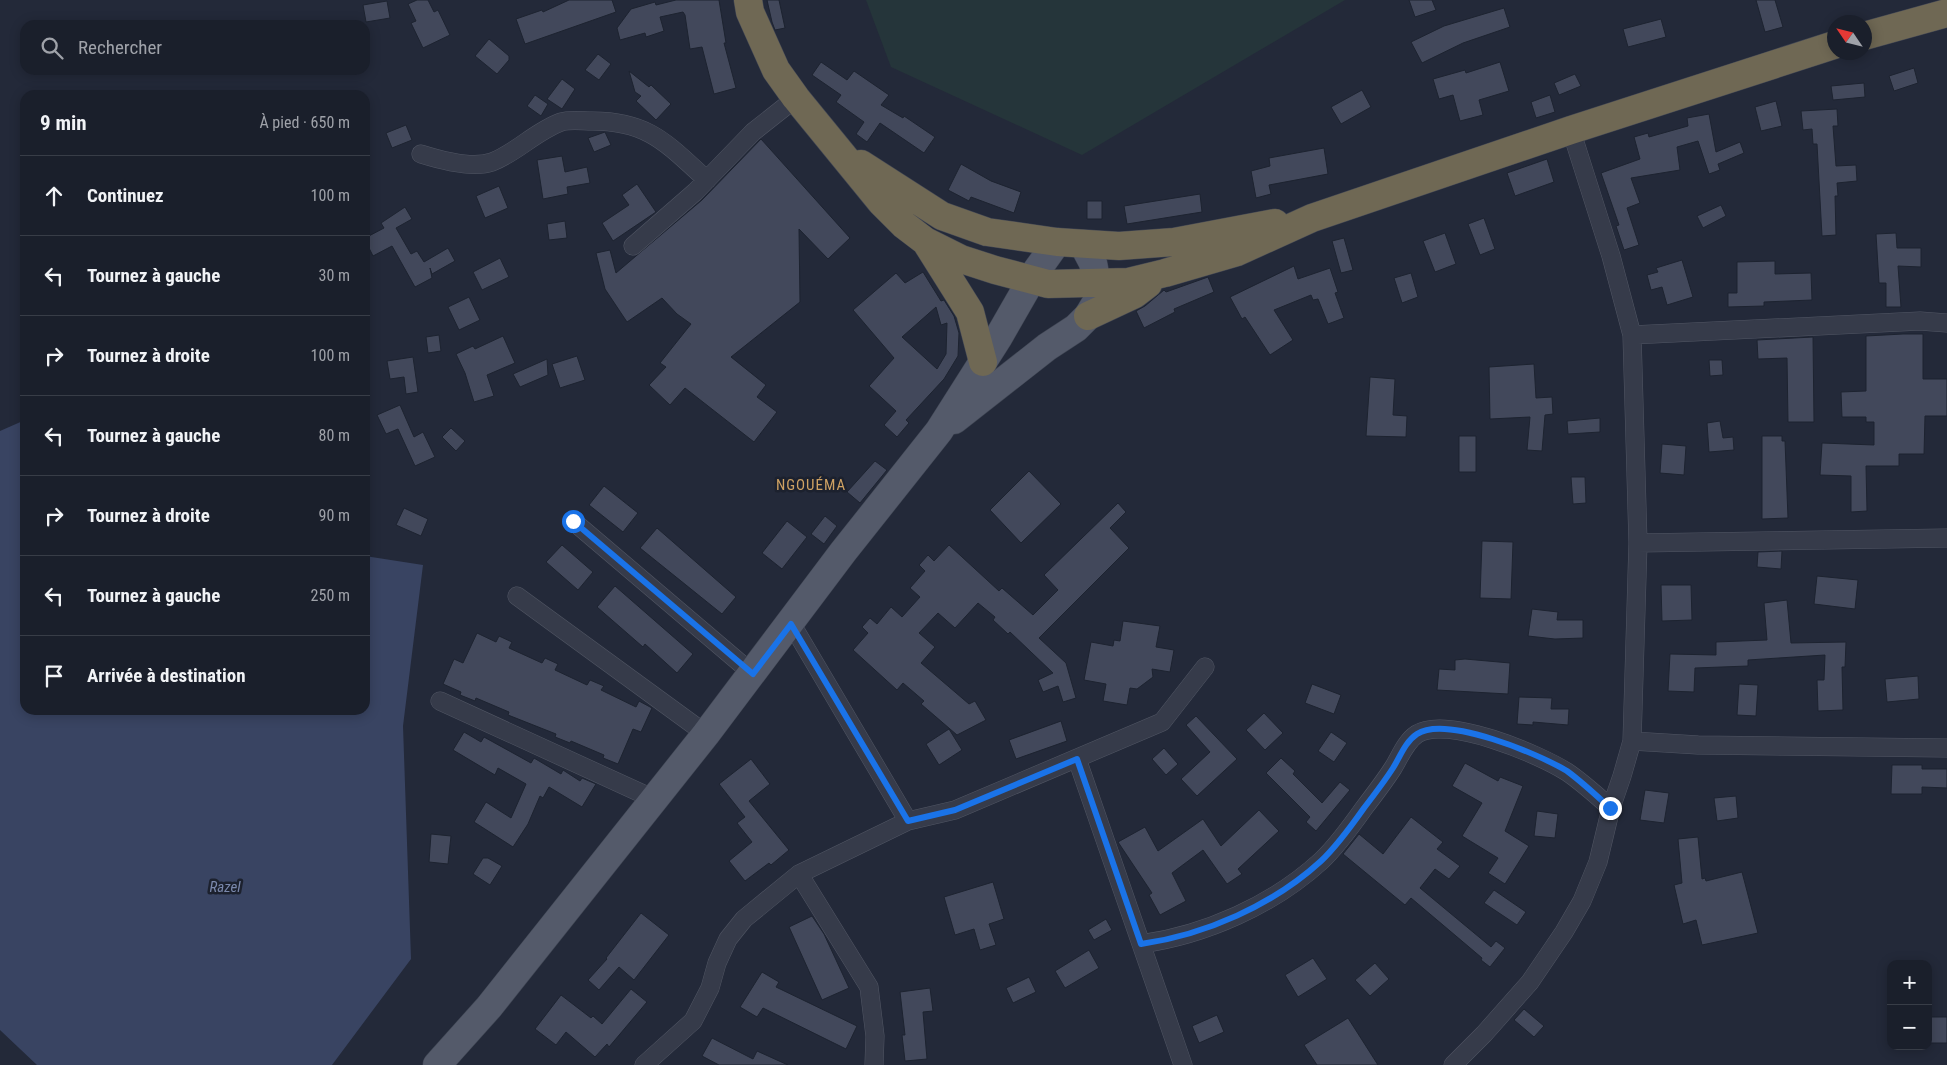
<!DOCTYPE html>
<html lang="fr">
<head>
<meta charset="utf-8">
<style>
	:root { --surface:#1a1f2b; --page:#272c37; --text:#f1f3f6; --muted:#9fa2a9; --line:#383d47 }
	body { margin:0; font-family:"Roboto Condensed",sans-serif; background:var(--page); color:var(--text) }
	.controls { position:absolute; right:15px; bottom:15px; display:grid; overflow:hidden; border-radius:10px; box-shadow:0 2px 12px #0003 }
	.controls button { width:45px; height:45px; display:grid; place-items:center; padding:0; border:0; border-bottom:1px solid var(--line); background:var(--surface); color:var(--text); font:25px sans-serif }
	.compass { position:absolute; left:1827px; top:15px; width:45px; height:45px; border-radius:50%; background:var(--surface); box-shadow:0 2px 12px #0003; rotate:305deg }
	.stop { position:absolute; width:15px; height:15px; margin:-11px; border:4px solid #1a73e8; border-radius:50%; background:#fff }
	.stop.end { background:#1a73e8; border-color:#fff; box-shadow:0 1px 5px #0008 }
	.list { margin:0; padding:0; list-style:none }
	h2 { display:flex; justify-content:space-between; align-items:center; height:65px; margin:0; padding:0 20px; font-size:21px }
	h2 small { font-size:16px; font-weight:400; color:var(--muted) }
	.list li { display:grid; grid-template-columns:32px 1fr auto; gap:15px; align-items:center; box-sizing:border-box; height:80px; padding:0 20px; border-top:1px solid var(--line) }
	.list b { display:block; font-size:19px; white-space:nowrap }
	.list em { font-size:16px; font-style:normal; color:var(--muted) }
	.icon { flex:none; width:28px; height:28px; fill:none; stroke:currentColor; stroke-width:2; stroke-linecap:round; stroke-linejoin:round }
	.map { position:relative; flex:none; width:1947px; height:1065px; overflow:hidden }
	.search { position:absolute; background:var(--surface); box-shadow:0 2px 12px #0003; left:20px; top:20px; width:350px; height:55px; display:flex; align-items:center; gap:12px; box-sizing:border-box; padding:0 18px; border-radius:15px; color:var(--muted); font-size:19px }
	.panel { position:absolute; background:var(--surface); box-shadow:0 2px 12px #0003; left:20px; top:90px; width:350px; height:625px; border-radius:15px }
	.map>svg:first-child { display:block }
</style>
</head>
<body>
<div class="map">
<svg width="1947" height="1065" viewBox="0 0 1947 1065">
	<rect width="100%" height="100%" fill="#232939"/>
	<path fill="#25353a" d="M866,0H1345L1082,155L891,67Z"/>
	<path fill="#394462" d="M25,420V710H365V556L423,565L403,726L411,959L332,1065H37L0,1030V431Z"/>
	<path fill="#42485b" stroke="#1d2330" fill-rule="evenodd" d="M417,0H428L434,12L438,10L450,35L423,48L411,23L416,21L408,4Z
		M569,0H612L616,12L525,44L516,19L542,10L543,12Z
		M676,0H719L726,43H724L736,88L714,94L702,47L690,49L685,15L683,12L660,17L664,31L646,37L645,33L620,40L617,28L631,9L655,2L656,5Z
		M767,0H779L785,28L775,30L772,22Z
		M1409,0H1432L1436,10L1415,17Z
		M1756,0H1775L1783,27L1765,32Z
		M387,1L390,18L366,22L363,5Z
		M1504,8L1510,27L1463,43L1422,63L1411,42L1444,26Z
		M1661,19L1666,37L1628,47L1623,29Z
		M489,39L509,56V60L497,74L475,56Z
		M598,54L611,64L599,80L585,70Z
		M821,62L847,80L854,71L889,95L881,105L903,118L904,116L935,137L924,153L880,123L867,142L856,134L864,122L836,102L841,95L812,75Z
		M1500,62L1509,91L1479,100L1483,115L1460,121L1453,95L1439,99L1433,79L1465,70L1466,73Z
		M1914,68L1918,83L1894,91L1889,76Z
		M629,71L649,87L651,85L671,104L656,120L636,101L641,96L635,92Z
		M1575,74L1581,86L1559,95L1554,83Z
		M562,79L575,89L562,109L547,99Z
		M1864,83L1865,97L1833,100L1831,86Z
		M1362,90L1371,107L1341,124L1331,107Z
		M535,95L548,104L541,116L527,106Z
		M1550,95L1555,112L1536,118L1531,102Z
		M1776,101L1782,126L1761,131L1755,107Z
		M1837,109L1838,126H1833L1836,166L1856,165L1857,181L1837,183L1838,196H1835L1836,235L1822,236L1817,144H1813L1812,129L1803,130L1801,111Z
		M1709,114L1716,152L1740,142L1744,153L1718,164L1720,170L1709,174L1698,141L1677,147L1680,170L1631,178L1640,203L1627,208L1639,245L1624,250L1616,226L1619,225L1601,173L1640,159L1634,137L1648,133L1649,137L1688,126L1687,118Z
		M406,125L412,140L392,148L386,133Z
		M605,132L611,145L594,152L588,138Z
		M761,139L850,238L828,259L799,229L800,302L731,357L766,385L757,397L777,412L754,442L685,388L670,405L649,385L666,367L660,363L691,324L677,314L662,298L627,322L605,289L596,253L610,250L616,273L702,200Z
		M1324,148L1328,174L1269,185L1271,194L1256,198L1251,171L1270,166L1269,158Z
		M562,156L565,172L587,167L590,183L567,187L568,194L543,199L537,160Z
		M1547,159L1554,182L1515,196L1507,173Z
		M961,164L991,181L1021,192L1014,213L971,197L969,201L948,190Z
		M637,184L656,212L613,241L602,223L629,205L622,195Z
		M499,186L508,208L485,218L476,196Z
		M1200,194L1202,212L1127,224L1124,206Z
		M1087,201H1102V219H1087Z
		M1721,205L1726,216L1703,228L1697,216Z
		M405,207L412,219L396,228L411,254L417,251L424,262L448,248L455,261L432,274L430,268L432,278L415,287L392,246L373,256L365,240V238L384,228L381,223Z
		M1484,218L1495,249L1480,255L1468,224Z
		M565,221L567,238L549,240L547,224Z
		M1445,233L1456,264L1435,272L1423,241Z
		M1896,233L1897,248H1921V267L1898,266L1901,307H1886V283H1879L1876,234Z
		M1344,238L1353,270L1341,273L1332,241Z
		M500,258L509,277L482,290L473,272Z
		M1682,260L1693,297L1667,305L1662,287L1651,290L1647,275L1658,272L1656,268Z
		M1775,261V274L1811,273L1812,300L1764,302V306L1728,307V293H1737V262Z
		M1294,266L1298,279L1330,268L1338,292L1335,293L1344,318L1328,324L1318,299L1313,300L1311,295L1274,310L1293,340L1270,355L1245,317L1242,319L1230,297Z
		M923,272L941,301L944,300L954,316L959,333L958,356L944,379L906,420L909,423L897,437L884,425L896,411L869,386L894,358L853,310L896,273L905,283ZM936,307L941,325L947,323L946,354L937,369L902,337Z
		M1411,273L1418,297L1402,303L1394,278Z
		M1208,277L1214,292L1174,309L1175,312L1144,328L1136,311L1145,306L1164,290L1166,292Z
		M469,297L480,320L459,330L448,307Z
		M1903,334H1923V379H1947V416H1925L1924,454H1899V466H1866L1867,511L1851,512V476L1820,475L1822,443L1874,445V422H1866V417H1842L1841,392L1866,391V336Z
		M439,335L441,351L428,353L426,337Z
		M503,336L515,363L487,375L494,396L474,402L465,373L456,354L473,346L475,349Z
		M1813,337L1814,422H1788L1787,358L1758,359L1757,340Z
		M577,356L585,380L560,388L552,364Z
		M413,357L418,392L406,394L404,377L390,379L387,361Z
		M547,359L548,375L520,387L513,374Z
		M1709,360H1722L1723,375L1710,376Z
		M1534,364L1536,398L1552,397L1553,414L1545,415L1542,451L1527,450L1530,417L1490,419L1489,367Z
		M1370,377L1395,379L1393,415L1407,416L1406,437L1366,436Z
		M400,405L414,437L423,432L435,457L415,466L398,429L386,434L377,415Z
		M1600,418V432L1568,434L1567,421Z
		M1720,421L1723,438L1733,437L1734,450L1709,452L1707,423Z
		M451,428L465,441L456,451L442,437Z
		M1459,436H1476V472H1459Z
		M1762,436H1782V441H1785L1788,518L1762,519Z
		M1662,444L1686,446L1684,475L1660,473Z
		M875,461L887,470L860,503L847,492Z
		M1029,471L1061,504L1021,543L990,510Z
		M1571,477H1585L1586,503L1573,504Z
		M604,486L638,513L623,532L589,505Z
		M1118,503L1126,512L1110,528L1129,548L1039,638L1066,663L1076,698L1063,702L1058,686L1043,692L1038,680L1053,673L1010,632L1008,634L993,620L995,617L978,603L955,628L938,613L919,633L935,647L921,663L969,704L975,701L986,720L957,735L921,704L924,701L903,683L897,690L853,650L868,633L862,627L870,618L877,624L891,607L902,617L920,597L910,588L925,571L919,565L928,555L934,561L949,545L999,591L1002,588L1033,615L1058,590L1044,575Z
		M404,508L428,519L421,536L396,525Z
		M825,516L837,526L824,544L811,534Z
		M787,521L807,537L782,569L762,553Z
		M657,528L736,597L722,614L640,548Z
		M1482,541L1513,542L1511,599L1480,598Z
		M562,545L593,572L578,590L546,562Z
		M1782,551L1781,569L1757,567L1758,552Z
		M1817,576L1858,580L1855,609L1814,604Z
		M1661,585H1691L1692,620L1662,621Z
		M615,586L693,654L677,673L645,644L643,647L597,607Z
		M1787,600L1791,643L1846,642L1845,667H1842L1843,710L1818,711L1817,680H1824L1825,655L1748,660V666L1695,668L1694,692L1668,691L1670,654L1716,655V642L1767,640L1764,603Z
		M1532,609L1558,612L1557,620H1583V638L1555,639L1528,636Z
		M1123,621L1160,626L1156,647L1174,650L1170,672L1152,669L1153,677L1137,689L1130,688L1127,705L1103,701L1106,684L1084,680L1091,642L1113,646L1114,640L1120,641Z
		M477,633L496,642L499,636L512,642L509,648L542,663L545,658L558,664L555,670L587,685L590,680L604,686L601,690L636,707L639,701L652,708L641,732L633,729L618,764L603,758L604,755L571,741L570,743L555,737L556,734L508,715L509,712L476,698L475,701L460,695L461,692L443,684L454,659L463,663Z
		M1465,659L1510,663L1508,694L1437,690L1439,669L1455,670V660Z
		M1918,676L1919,699L1887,702L1885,679Z
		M1312,684L1341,695L1334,714L1305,703Z
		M1739,684L1758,685L1756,716L1737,715Z
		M1519,697L1552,698L1551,709H1569L1568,725L1533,722V725L1517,724Z
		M1264,713L1283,733L1265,750L1246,730Z
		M1196,716L1237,759L1197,796L1181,779L1210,752L1186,725Z
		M1061,721L1067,741L1016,759L1009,740Z
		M949,729L962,750L939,765L926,744Z
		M464,732L481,742L484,737L531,763L534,758L561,774L563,770L580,781L582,778L596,784L582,807L549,787L543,798L540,796L528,824L513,847L474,822L486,802L511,818L526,784L498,768L495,775L453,750Z
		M1331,732L1347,743L1334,762L1318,751Z
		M1164,748L1178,764L1166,775L1152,759Z
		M1281,758L1295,771L1293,774L1322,803L1340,782L1350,790L1316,831L1306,822L1310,817L1266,773Z
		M751,759L770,784L749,801L789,850L771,865L769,863L745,881L729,861L752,842L737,823L745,817L719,784Z
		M1465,763L1498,781L1500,777L1523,786L1505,831L1529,846L1505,884L1488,873L1498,858L1462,836L1482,803L1452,786Z
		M1892,765H1922V769H1947V788L1922,787V794H1891Z
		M1645,790L1669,793L1664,823L1640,820Z
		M1736,796L1738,818L1717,821L1714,798Z
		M1259,810L1279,831L1238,869L1242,874L1227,884L1203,850L1172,873L1186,901L1160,915L1149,895L1152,893L1118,842L1145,827L1158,851L1203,819L1221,846Z
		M1537,811L1558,814L1555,838L1534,836Z
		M1411,817L1443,842L1437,849L1460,866L1449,879L1435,869L1420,888L1491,947L1496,941L1505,948L1490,967L1481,960L1482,958L1411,898L1405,905L1343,854L1359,834L1383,854Z
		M431,834L451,836L448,864L429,862Z
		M1698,837L1702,879L1705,878L1706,881L1742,872L1758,933L1702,945L1696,920L1683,924L1674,885L1682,883L1678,839Z
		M483,858H488L502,866L490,885L473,874Z
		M993,882L1004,919L989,924L996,945L980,950L974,929L955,935L944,897Z
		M1494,890L1526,912L1517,925L1484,903Z
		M641,913L669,935L634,980L619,967L599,990L588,980L607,959L606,958Z
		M812,916L824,934L849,988L822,1000L789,927Z
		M1106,919L1112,930L1094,940L1088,930Z
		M1089,950L1099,968L1065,988L1055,971Z
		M1313,958L1327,979L1298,997L1285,975Z
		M1375,963L1389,979L1370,996L1355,980Z
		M762,972L779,982L776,987L857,1026L846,1049L763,1008L757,1017L740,1007Z
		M1029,977L1036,992L1013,1003L1006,988Z
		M930,988L933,1011L923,1012L927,1059L905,1061L902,1035H905L900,992Z
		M631,989L647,1002L609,1047L607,1044L595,1057L566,1032L556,1045L535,1029L561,995L591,1018L593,1016L602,1024Z
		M1524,1009L1544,1026L1534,1037L1514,1020Z
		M1217,1015L1224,1032L1199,1043L1192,1026Z
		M1928,1017H1947V1043H1928Z
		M1348,1018L1378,1065H1317L1304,1045Z
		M712,1038L753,1059L757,1051L788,1065H719L702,1056Z"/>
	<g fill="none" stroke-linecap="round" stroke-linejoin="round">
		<g stroke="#515664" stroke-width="19">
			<path id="street" d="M421,154C440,160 472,169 492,162C516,153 536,131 561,122C570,119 583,121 592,121C649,121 667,144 707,180
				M633,246L695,192L753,132L796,98
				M1632,335L1920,321L1947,323
				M573,521L753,674
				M1638,543L1947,538
				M517,596L706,734
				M791,623L908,821
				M440,701L654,799
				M1632,741L1698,745L1947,748
				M1077,759L1183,1065
				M799,874L869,987L875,1036L874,1065
				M1141,944C1205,935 1273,905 1321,861C1336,847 1352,825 1364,808C1374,795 1384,782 1393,768C1400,757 1405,742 1417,734C1446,715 1539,754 1567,772C1582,782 1596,795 1611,808
				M644,1065L693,1021L710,988L717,963L728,939L744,919L799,874L908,821L955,810L1162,722L1205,667
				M1453,1065L1484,1034L1530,982L1564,932L1582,901L1598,862L1611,808L1622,776L1632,741L1638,543L1632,335L1611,256L1571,130"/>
		</g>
		<g stroke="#3f4553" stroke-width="29">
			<path id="primary" d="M954,420L1047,347L1076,328L1088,316L1097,301V284L1093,263L1083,244
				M437,1065L489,1007L706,734L843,552L939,431L998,338L1037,270L1057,242"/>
		</g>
		<g stroke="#414654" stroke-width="29">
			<path id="highway" d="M748,0L750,12L776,70L796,98L881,202L904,225L925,241L961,259L995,270L1048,284L1128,282L1165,273L1237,252L1312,218L1571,130L1834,45
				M1864,36L1947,13
				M861,164L942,216L987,232L1057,242L1119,246L1174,242L1275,223
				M926,242L970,312L983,362
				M1088,316L1135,294L1148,284"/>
		</g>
		<use href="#street" stroke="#363b4a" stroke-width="18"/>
		<use href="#primary" stroke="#545a6a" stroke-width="28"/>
		<use href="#highway" stroke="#6f6854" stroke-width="28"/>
	</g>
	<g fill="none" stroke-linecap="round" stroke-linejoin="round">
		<path stroke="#1a73e8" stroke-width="6" d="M573,521L753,674L791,624L908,821L955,810L1077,759L1141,944C1205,935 1273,905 1321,861C1336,847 1352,825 1364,808C1374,795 1384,782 1393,768C1400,757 1405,742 1417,734C1446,715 1539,754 1567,771C1582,782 1596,795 1610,808"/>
	</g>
	<g text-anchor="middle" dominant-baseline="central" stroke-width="5" stroke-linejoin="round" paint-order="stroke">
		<g font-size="15" letter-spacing="1" fill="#cfa263" stroke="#1c212e">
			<text x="811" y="485">NGOUÉMA</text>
		</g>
		<g font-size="15" font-style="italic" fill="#7a88ac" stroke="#1c212e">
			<text x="225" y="887">Razel</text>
		</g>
	</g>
</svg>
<div class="controls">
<button>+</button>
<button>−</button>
</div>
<svg class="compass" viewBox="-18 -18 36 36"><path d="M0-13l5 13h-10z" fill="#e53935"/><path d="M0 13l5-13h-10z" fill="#9fa2a9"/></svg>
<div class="stop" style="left:573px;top:521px"></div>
<div class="stop end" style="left:1610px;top:808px"></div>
<div class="search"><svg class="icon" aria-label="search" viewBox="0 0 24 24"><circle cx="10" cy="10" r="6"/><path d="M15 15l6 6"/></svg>Rechercher</div>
<section class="panel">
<h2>9 min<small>À pied · 650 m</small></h2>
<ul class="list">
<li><svg class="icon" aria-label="ahead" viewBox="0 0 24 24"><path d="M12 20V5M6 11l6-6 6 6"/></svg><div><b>Continuez</b></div><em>100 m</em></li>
<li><svg class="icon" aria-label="left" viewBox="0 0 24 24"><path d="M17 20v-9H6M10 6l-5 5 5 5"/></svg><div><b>Tournez à gauche</b></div><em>30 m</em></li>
<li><svg class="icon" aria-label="right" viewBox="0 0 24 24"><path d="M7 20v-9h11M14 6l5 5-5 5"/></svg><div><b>Tournez à droite</b></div><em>100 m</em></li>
<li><svg class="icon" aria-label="left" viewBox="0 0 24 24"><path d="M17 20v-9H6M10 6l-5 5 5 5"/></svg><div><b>Tournez à gauche</b></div><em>80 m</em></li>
<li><svg class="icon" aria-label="right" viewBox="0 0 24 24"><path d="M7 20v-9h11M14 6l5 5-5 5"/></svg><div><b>Tournez à droite</b></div><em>90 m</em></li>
<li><svg class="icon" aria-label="left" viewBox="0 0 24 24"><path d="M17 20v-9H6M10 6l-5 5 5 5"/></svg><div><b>Tournez à gauche</b></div><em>250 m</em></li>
<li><svg class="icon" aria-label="arrive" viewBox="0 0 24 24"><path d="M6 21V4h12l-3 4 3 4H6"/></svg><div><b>Arrivée à destination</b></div></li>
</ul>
</section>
</div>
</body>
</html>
